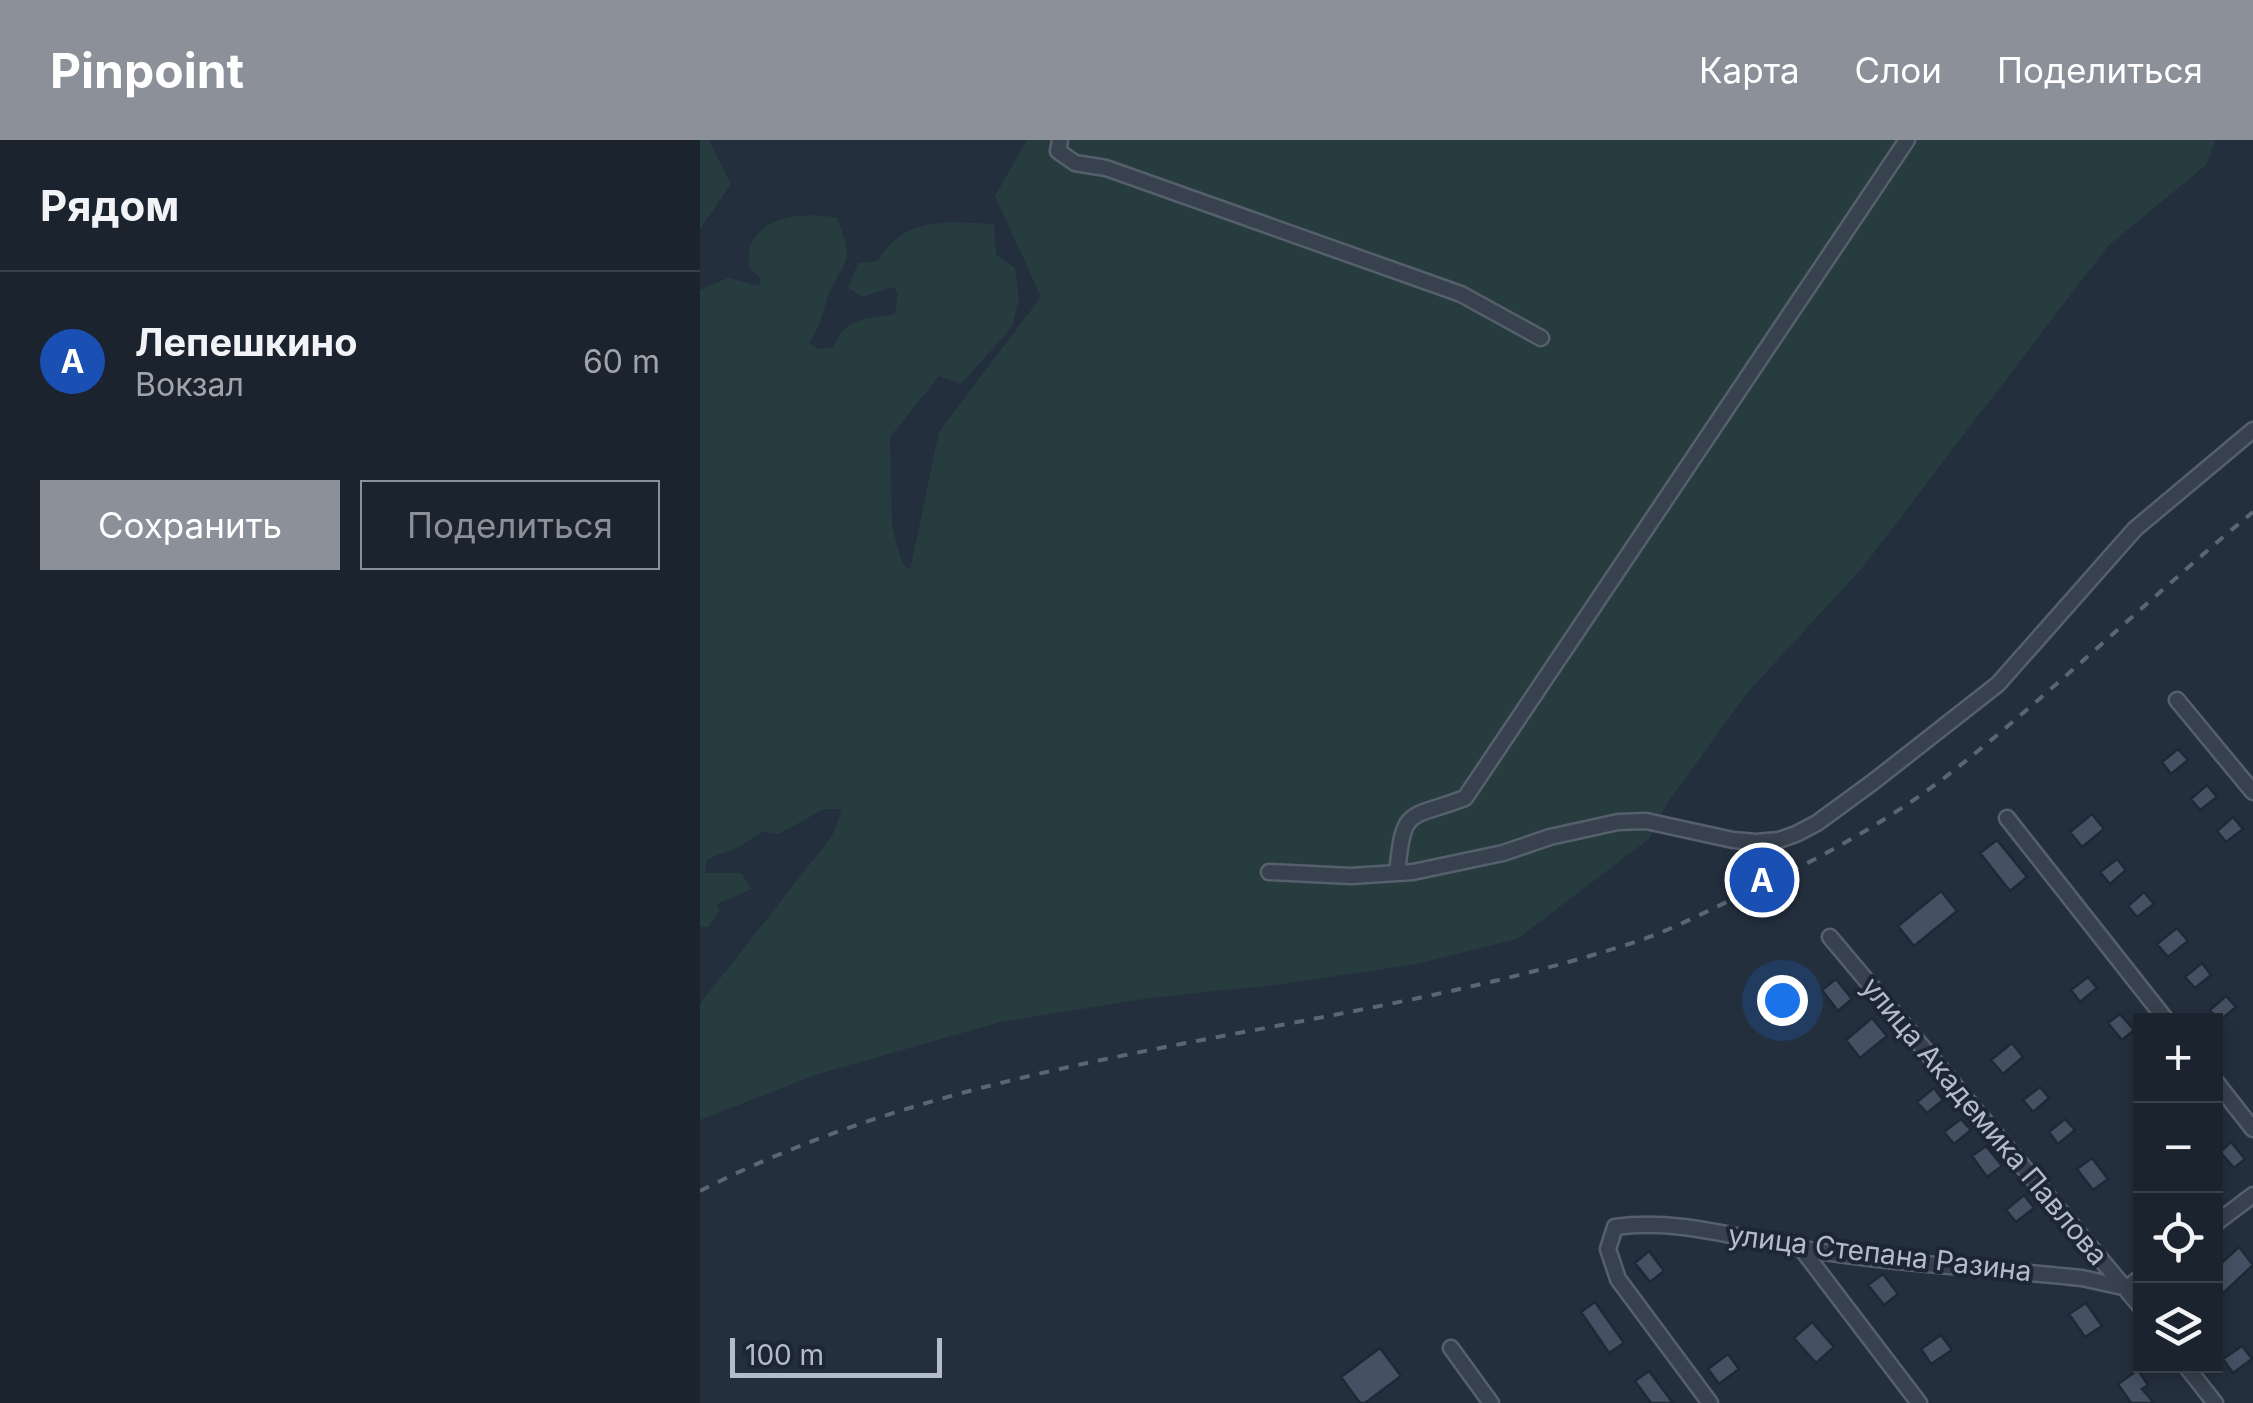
<!DOCTYPE html>
<html lang="ru">
<head>
<meta charset="utf-8">
<style>
	:root { --surface:#1b232e; --page:#282f3a; --text:#f1f3f6; --muted:#a0a4aa; --line:#39404a; --accent:#8c9099 }
	body { margin:0; font-family:Inter,sans-serif; background:var(--page); color:var(--text) }
	.controls { position:absolute; right:30px; bottom:30px; display:grid; overflow:hidden; border-radius:0px; box-shadow:0 5px 15px #0003 }
	.controls button { width:90px; height:90px; display:grid; place-items:center; padding:0; border:0; border-bottom:2px solid var(--line); background:var(--surface); color:var(--text); font:50px sans-serif }
	.scale { position:absolute; left:30px; bottom:25px; width:212px; box-sizing:border-box; padding-left:10px; border:5px solid #b4bcc9; border-top:0; font-size:28px; line-height:35px; white-space:nowrap; color:#b4bcc9; -webkit-text-stroke:8px #1d2633; paint-order:stroke }
	.you { position:absolute; left:1082px; top:860px; width:35px; height:35px; margin:-25px; border:8px solid #fff; border-radius:50%; background:#1a73e8; box-shadow:0 0 0 15px #1a73e833 }
	.badge { display:grid; place-items:center; width:65px; height:65px; border-radius:50%; background:var(--accent); color:#fff; font-size:32px; font-weight:700 }
	.pin { position:absolute; translate:-50% -50%; border:5px solid #fff; box-shadow:0 2px 10px #0006 }
	.list { margin:0; padding:0; list-style:none }
	h2 { display:flex; justify-content:space-between; align-items:center; height:130px; margin:0; padding:0 40px; font-size:42px }
	h2 small { font-size:32px; font-weight:400; color:var(--muted) }
	.list li { display:grid; grid-template-columns:65px 1fr auto; gap:30px; align-items:center; box-sizing:border-box; height:180px; padding:0 40px; border-top:2px solid var(--line) }
	.list b { display:block; font-size:38px; white-space:nowrap }
	.list p { margin:0; font-size:32px; white-space:nowrap; color:var(--muted) }
	.list em { font-size:32px; font-style:normal; color:var(--muted) }
	.actions { display:flex; gap:20px; padding:30px 40px }
	.actions a { flex:1; padding:22px 0; border:2px solid var(--accent); border-radius:0px; text-align:center; font-size:35px; color:var(--accent) }
	.actions .main { background:var(--accent); color:#fff }
	.icon { flex:none; width:55px; height:55px; fill:none; stroke:currentColor; stroke-width:2; stroke-linecap:round; stroke-linejoin:round }
	.map { position:relative; flex:none; width:1553px; height:1263px; overflow:hidden }
	header { display:flex; align-items:center; gap:60px; box-sizing:border-box; height:140px; padding:0 50px; background:var(--accent); color:#fff }
	header strong { font-size:48px }
	nav { display:flex; gap:55px; margin-inline-start:auto; font-size:35px }
	main { display:flex }
	aside { flex:1; background:var(--surface) }
	.map>svg:first-child { display:block }
</style>
</head>
<body>
<header>
<strong>Pinpoint</strong>
<nav><a>Карта</a><a>Слои</a><a>Поделиться</a></nav>
</header>
<main>
<aside>
<h2>Рядом<small></small></h2>
<ul class="list">
<li><span class="badge" style="background:#1a4fb4">A</span><div><b>Лепешкино</b><p>Вокзал</p></div><em>60 m</em></li>
</ul>
<div class="actions"><a class="main">Сохранить</a><a>Поделиться</a></div>
</aside>
<div class="map">
<svg width="1553" height="1263" viewBox="0 0 1553 1263">
	<rect width="100%" height="100%" fill="#242f3e"/>
	<path fill="#263c3f" d="M0,0H9L31,44L0,89Z
		M327,0H1515L1506,25L1408,106L1162,428L1047,553L966,665L949,699L817,799L717,824L583,844L450,858L300,882L115,935L0,980V864L132,696L142,669H124L79,694L62,692L37,708L7,719L5,733H41L52,749L17,764L19,771L8,787H0V150L28,138L59,146L61,139L49,127C49,121 48,110 51,104C65,74 110,72 137,78C158,129 142,117 127,159C122,177 119,188 109,203L118,209L133,207C149,174 164,181 195,174L198,153L194,147L162,157L148,148L158,123L178,121C205,75 247,82 294,84L296,115L315,128L319,159L312,187L261,244L239,236L190,297L192,386L202,423L210,430L239,292L341,157L295,56Z"/>
	<path fill="#455162" stroke="#1f2835" stroke-width="2.5" d="M1478,609L1488,620L1471,634L1462,622Z
		M1507,645L1517,657L1500,670L1491,659Z
		M1392,674L1404,689L1382,707L1370,692Z
		M1533,677L1543,689L1526,702L1517,691Z
		M1297,700L1327,737L1310,751L1280,713Z
		M1417,719L1426,730L1410,744L1400,732Z
		M1241,751L1257,771L1214,806L1198,786Z
		M1444,752L1454,764L1437,777L1428,766Z
		M1477,788L1488,801L1468,817L1457,804Z
		M1502,823L1511,835L1495,848L1485,837Z
		M1388,837L1397,848L1380,862L1371,850Z
		M1136,839L1152,859L1138,871L1122,850Z
		M1526,856L1536,867L1519,881L1510,870Z
		M1420,874L1434,890L1422,900L1408,883Z
		M1172,878L1187,896L1160,918L1146,900Z
		M1312,903L1323,917L1303,934L1291,920Z
		M1340,947L1349,958L1333,972L1323,960Z
		M1234,948L1243,960L1227,973L1217,962Z
		M1261,979L1271,990L1254,1004L1244,992Z
		M1365,979L1375,990L1358,1004L1349,992Z
		M1531,1002L1545,1019L1534,1028L1520,1012Z
		M1286,1006L1302,1026L1287,1037L1272,1016Z
		M1392,1018L1408,1039L1393,1050L1377,1029Z
		M1324,1055L1334,1068L1316,1082L1306,1070Z
		M1539,1107L1553,1125L1516,1160V1128Z
		M949,1111L964,1131L950,1142L935,1123Z
		M1183,1134L1198,1154L1184,1165L1168,1145Z
		M895,1162L924,1203L909,1213L881,1172Z
		M1386,1163L1402,1186L1385,1197L1369,1174Z
		M1112,1182L1134,1207L1116,1223L1094,1198Z
		M1241,1195L1252,1210L1231,1224L1221,1209Z
		M1542,1206L1552,1219L1533,1233L1523,1219Z
		M680,1208L701,1236L665,1263H660L641,1237Z
		M1028,1214L1039,1229L1019,1244L1008,1229Z
		M1438,1230L1448,1245L1442,1249L1454,1263H1431L1418,1244Z
		M949,1231L973,1263H951L935,1241Z"/>
	<g fill="none" stroke-linecap="round" stroke-linejoin="round">
		<g stroke="#565f6c" stroke-width="19">
			<path id="minor" d="M360,0L358,11L375,23L406,28L761,154L841,198
				M1477,560L1553,652
				M1307,678L1467,881
				M569,732L651,736L713,732L803,713L850,697L918,682L946,681L1033,700L1056,702L1079,700L1096,694L1117,683L1173,642L1298,544L1435,389L1553,290
				M697,733C704,665 707,680 765,658L1207,0
				M1130,797L1440,1166
				M1516,942L1553,989
				M1516,1083L1553,1055
				M1101,1108L1219,1263
				M751,1208L791,1263
				M1486,1226L1515,1263
				M1010,1263L918,1139L908,1109L915,1087C977,1078 1037,1098 1098,1108C1191,1124 1288,1128 1382,1138L1427,1148L1440,1138"/>
		</g>
		<use href="#minor" stroke="#38414e" stroke-width="14"/>
		<path stroke="#5a6575" stroke-width="4" stroke-dasharray="10 10" stroke-linecap="butt" d="M0,1051C289,903 624,901 929,804C965,793 999,775 1033,759C1112,723 1189,682 1257,628C1359,546 1453,455 1553,372"/>
	</g>
	<g text-anchor="middle" dominant-baseline="central" stroke-width="8" stroke-linejoin="round" paint-order="stroke">
		<g font-size="28" fill="#b4bcc9" stroke="#1d2633">
			<text transform="translate(1285 981) rotate(50)">улица Академика Павлова</text>
			<text transform="translate(1180 1113) rotate(7)">улица Степана Разина</text>
		</g>
	</g>
</svg>
<div class="controls">
<button>+</button>
<button>−</button>
<button><svg class="icon" aria-label="locate" viewBox="0 0 24 24"><circle cx="12" cy="12" r="6"/><path d="M12 2v4M12 18v4M2 12h4M18 12h4"/></svg></button>
<button><svg class="icon" aria-label="layers" viewBox="0 0 24 24"><path d="M12 4l9 5-9 5-9-5zM3 14l9 5 9-5"/></svg></button>
</div>
<div class="scale">100 m</div>
<div class="you"></div>
<div class="pin badge" style="left:1062px;top:740px;background:#1a4fb4">A</div>
</div>
</main>
</body>
</html>
